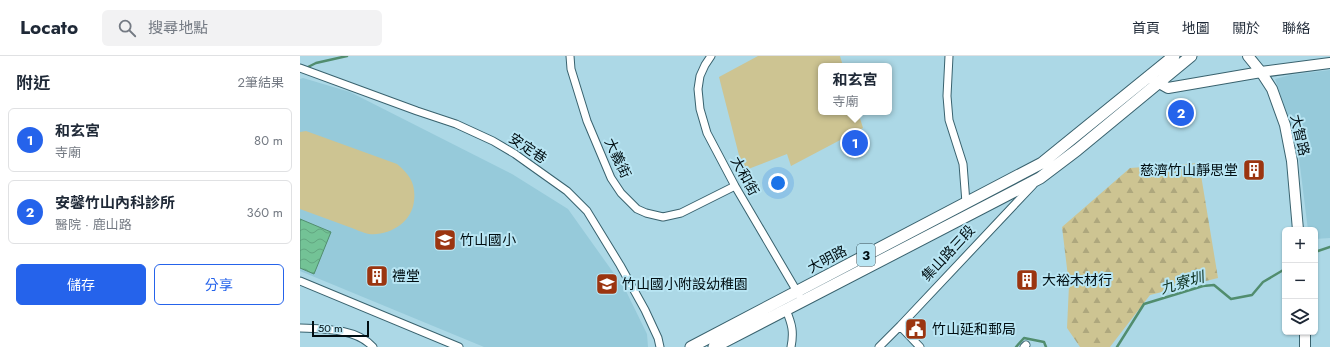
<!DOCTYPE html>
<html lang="zh-TW">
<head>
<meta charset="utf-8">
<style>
	:root { --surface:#fff; --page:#f2f2f3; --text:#1f2937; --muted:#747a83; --line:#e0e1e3; --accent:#2563eb }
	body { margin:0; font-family:Jost,"Noto Sans TC",sans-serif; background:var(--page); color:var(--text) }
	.controls { position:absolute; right:12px; bottom:12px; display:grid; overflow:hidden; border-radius:6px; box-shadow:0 1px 3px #0004 }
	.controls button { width:36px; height:36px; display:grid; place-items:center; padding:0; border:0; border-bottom:1px solid var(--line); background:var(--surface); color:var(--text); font:20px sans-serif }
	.scale { position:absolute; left:12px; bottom:10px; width:57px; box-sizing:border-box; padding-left:4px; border:2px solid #010e12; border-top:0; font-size:11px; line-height:14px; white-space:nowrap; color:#010e12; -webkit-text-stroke:3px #b8e5f3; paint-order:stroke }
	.you { position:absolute; left:478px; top:127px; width:14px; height:14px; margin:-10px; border:3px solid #fff; border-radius:50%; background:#1a73e8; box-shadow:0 0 0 6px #1a73e833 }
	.badge { display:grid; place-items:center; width:26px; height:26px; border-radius:50%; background:var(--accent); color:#fff; font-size:13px; font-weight:700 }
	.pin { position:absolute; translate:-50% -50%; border:2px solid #fff; box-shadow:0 1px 4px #0006 }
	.popup { position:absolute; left:518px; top:7px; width:74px; height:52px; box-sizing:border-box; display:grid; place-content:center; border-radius:6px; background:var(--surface); filter:drop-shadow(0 1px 3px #0005); font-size:13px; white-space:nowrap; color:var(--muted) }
	.popup b { font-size:15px; color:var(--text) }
	.popup::after { content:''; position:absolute; left:50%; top:100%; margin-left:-8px; border:8px solid transparent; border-top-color:var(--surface) }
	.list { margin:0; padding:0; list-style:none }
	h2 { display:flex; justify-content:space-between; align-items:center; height:52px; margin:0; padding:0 16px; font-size:17px }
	h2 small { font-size:13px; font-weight:400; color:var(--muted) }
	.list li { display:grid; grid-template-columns:26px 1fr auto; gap:12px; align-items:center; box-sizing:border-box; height:64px; margin:0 8px 8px; padding:0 8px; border:1px solid var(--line); border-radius:6px }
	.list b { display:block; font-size:15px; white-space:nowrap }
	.list p { margin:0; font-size:13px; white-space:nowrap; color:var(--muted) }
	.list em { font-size:13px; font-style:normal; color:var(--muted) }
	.actions { display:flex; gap:8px; padding:12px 16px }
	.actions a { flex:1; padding:9px 0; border:1px solid var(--accent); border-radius:6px; text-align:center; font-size:14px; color:var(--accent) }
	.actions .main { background:var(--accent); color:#fff }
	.icon { flex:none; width:22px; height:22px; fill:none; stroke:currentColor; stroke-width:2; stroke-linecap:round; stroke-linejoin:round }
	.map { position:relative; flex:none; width:1030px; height:291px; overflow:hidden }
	header { display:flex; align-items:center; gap:24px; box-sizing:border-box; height:56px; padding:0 20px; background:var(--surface); border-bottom:1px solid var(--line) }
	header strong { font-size:19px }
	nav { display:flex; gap:22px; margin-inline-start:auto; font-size:14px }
	.search { width:280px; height:36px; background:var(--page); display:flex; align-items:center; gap:10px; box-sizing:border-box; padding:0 14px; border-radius:6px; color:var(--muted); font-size:15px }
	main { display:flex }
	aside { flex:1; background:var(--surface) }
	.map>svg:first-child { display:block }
</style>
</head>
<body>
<header>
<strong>Locato</strong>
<div class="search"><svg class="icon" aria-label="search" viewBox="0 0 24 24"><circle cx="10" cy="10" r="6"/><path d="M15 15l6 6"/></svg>搜尋地點</div>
<nav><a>首頁</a><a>地圖</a><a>關於</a><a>聯絡</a></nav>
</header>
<main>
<aside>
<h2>附近<small>2筆結果</small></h2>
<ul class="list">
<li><span class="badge">1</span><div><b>和玄宮</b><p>寺廟</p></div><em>80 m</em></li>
<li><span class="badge">2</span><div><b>安馨竹山內科診所</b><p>醫院 · 鹿山路</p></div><em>360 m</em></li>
</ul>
<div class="actions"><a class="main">儲存</a><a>分享</a></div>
</aside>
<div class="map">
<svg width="1030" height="291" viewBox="0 0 1030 291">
	<defs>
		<pattern id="forest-firs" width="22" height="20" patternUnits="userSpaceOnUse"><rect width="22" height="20" fill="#cdc492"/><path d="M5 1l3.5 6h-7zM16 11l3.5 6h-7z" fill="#aea77d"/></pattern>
		<pattern id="water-waves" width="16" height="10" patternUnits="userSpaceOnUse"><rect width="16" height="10" fill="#73c396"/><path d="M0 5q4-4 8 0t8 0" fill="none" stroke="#62a680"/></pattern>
	</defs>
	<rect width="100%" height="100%" fill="#acd8e6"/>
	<path fill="#96cada" d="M1030,14V182L1015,183V174H1008L997,86L975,23L990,19Z
		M3,22L50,36L212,118L268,153L325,233L347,278L348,291H184L0,215V23Z"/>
	<path fill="#cdc492" d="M458,0H540L543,10H521V56H558L563,72L491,110L487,98L443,115L419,21Z
		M6,75L97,108C110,119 116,128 114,145C112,166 90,180 69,178C63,177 55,173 49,171C33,165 16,159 0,153V76Z"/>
	<path fill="url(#forest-firs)" d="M899,107L918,222L850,239L810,291H780L767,272L769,229L762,171L830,112Z"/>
	<path fill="url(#water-waves)" stroke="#518d6e" d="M0,163L31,176L14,218L0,212Z"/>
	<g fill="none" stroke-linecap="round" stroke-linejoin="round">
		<path stroke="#518d6e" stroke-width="2.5" d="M6,12L16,7L47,0
			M1015,196L1030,191
			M716,291L724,282L744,286L746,291
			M817,291L844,248L903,230L914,229L931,243L952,239L963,226L985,213"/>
		<g stroke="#39626e" stroke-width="9">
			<path id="street" d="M270,0L271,13L287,65L311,122L321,137L337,153L346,157L363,161L381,157L435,130
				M411,0L405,9L400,20L398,33L400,53L407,77L435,130L499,239
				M649,0L647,40L649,64L663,108L666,147
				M0,12L117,55L156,68L193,85L215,98L267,135L287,155L320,209L345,254L358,282L360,291
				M0,225L159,291
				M486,254C492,268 494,276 491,291
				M600,270L620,291
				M0,272C23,273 56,272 73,291
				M579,291L600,270L733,129
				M724,291L726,289"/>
		</g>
		<g stroke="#39626e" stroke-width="12">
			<path id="secondary" d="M948,0L961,16L972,33L985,69L992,105L998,174
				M852,23L868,32L961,16L1030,7
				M1005,276V291"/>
		</g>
		<g stroke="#39626e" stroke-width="13">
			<path id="primary" d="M391,291L742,107L874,0
				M414,291L740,122L777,94L891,0"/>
		</g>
		<use href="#street" stroke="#fff" stroke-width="7"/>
		<use href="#secondary" stroke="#fff" stroke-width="10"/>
		<use href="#primary" stroke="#fff" stroke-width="11"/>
	</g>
	<defs>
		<g id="building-square" transform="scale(1.15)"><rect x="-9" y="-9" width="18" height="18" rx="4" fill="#9b3510" stroke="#b8e5f3"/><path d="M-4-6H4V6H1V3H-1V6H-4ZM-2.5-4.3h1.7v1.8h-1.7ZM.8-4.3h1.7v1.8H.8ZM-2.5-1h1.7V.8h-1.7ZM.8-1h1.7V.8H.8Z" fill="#fff"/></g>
		<g id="school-square" transform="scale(1.15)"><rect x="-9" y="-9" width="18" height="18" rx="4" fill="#9b3510" stroke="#b8e5f3"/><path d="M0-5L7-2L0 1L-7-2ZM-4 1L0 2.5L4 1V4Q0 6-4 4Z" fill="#fff"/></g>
		<g id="civic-square" transform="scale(1.15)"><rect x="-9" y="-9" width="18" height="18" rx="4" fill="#9b3510" stroke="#b8e5f3"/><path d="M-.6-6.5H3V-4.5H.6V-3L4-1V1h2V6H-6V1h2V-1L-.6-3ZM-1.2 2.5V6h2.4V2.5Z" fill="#fff"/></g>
	</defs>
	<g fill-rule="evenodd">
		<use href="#building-square" x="954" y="114"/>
		<use href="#school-square" x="145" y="184"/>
		<use href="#building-square" x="77" y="220"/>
		<use href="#building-square" x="727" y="224"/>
		<use href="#school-square" x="307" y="228"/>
		<use href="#civic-square" x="616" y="273"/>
	</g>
	<g text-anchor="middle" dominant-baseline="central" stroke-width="4" stroke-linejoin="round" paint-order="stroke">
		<rect fill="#b8e5f3" stroke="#384e56" stroke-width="1" x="557" y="188" width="18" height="22" rx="3"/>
		<g font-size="13" font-weight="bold" fill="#010e12">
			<text x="566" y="199">3</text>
		</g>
		<g font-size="14" fill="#010e12" stroke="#b8e5f3">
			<text transform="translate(1000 79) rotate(77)">大智路</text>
			<text transform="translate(228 92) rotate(34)">安定巷</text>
			<text transform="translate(318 102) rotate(65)">大義街</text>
			<text transform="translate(445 120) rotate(61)">大和街</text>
			<text transform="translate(648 197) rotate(-47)">集山路三段</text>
			<text transform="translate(527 203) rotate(-28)">大明路</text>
		</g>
		<g font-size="14" fill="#010e12" stroke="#b8e5f3" text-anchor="start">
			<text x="938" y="114" text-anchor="end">慈濟竹山靜思堂</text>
			<text x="160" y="184">竹山國小</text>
			<text x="92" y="220">禮堂</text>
			<text x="742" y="224">大裕木材行</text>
			<text x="322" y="228">竹山國小附設幼稚園</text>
			<text x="632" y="273">竹山延和郵局</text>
		</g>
		<g font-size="15" font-style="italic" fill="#103321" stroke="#b8e5f3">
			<text transform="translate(882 227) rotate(-16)">九寮圳</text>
		</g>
	</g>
</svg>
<div class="controls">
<button>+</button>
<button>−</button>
<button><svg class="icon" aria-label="layers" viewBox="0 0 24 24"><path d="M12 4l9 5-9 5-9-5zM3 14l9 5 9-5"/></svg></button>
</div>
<div class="scale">50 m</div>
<div class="you"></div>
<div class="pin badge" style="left:555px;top:87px">1</div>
<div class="popup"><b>和玄宮</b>寺廟</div>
<div class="pin badge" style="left:881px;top:57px">2</div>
</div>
</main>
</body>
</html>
